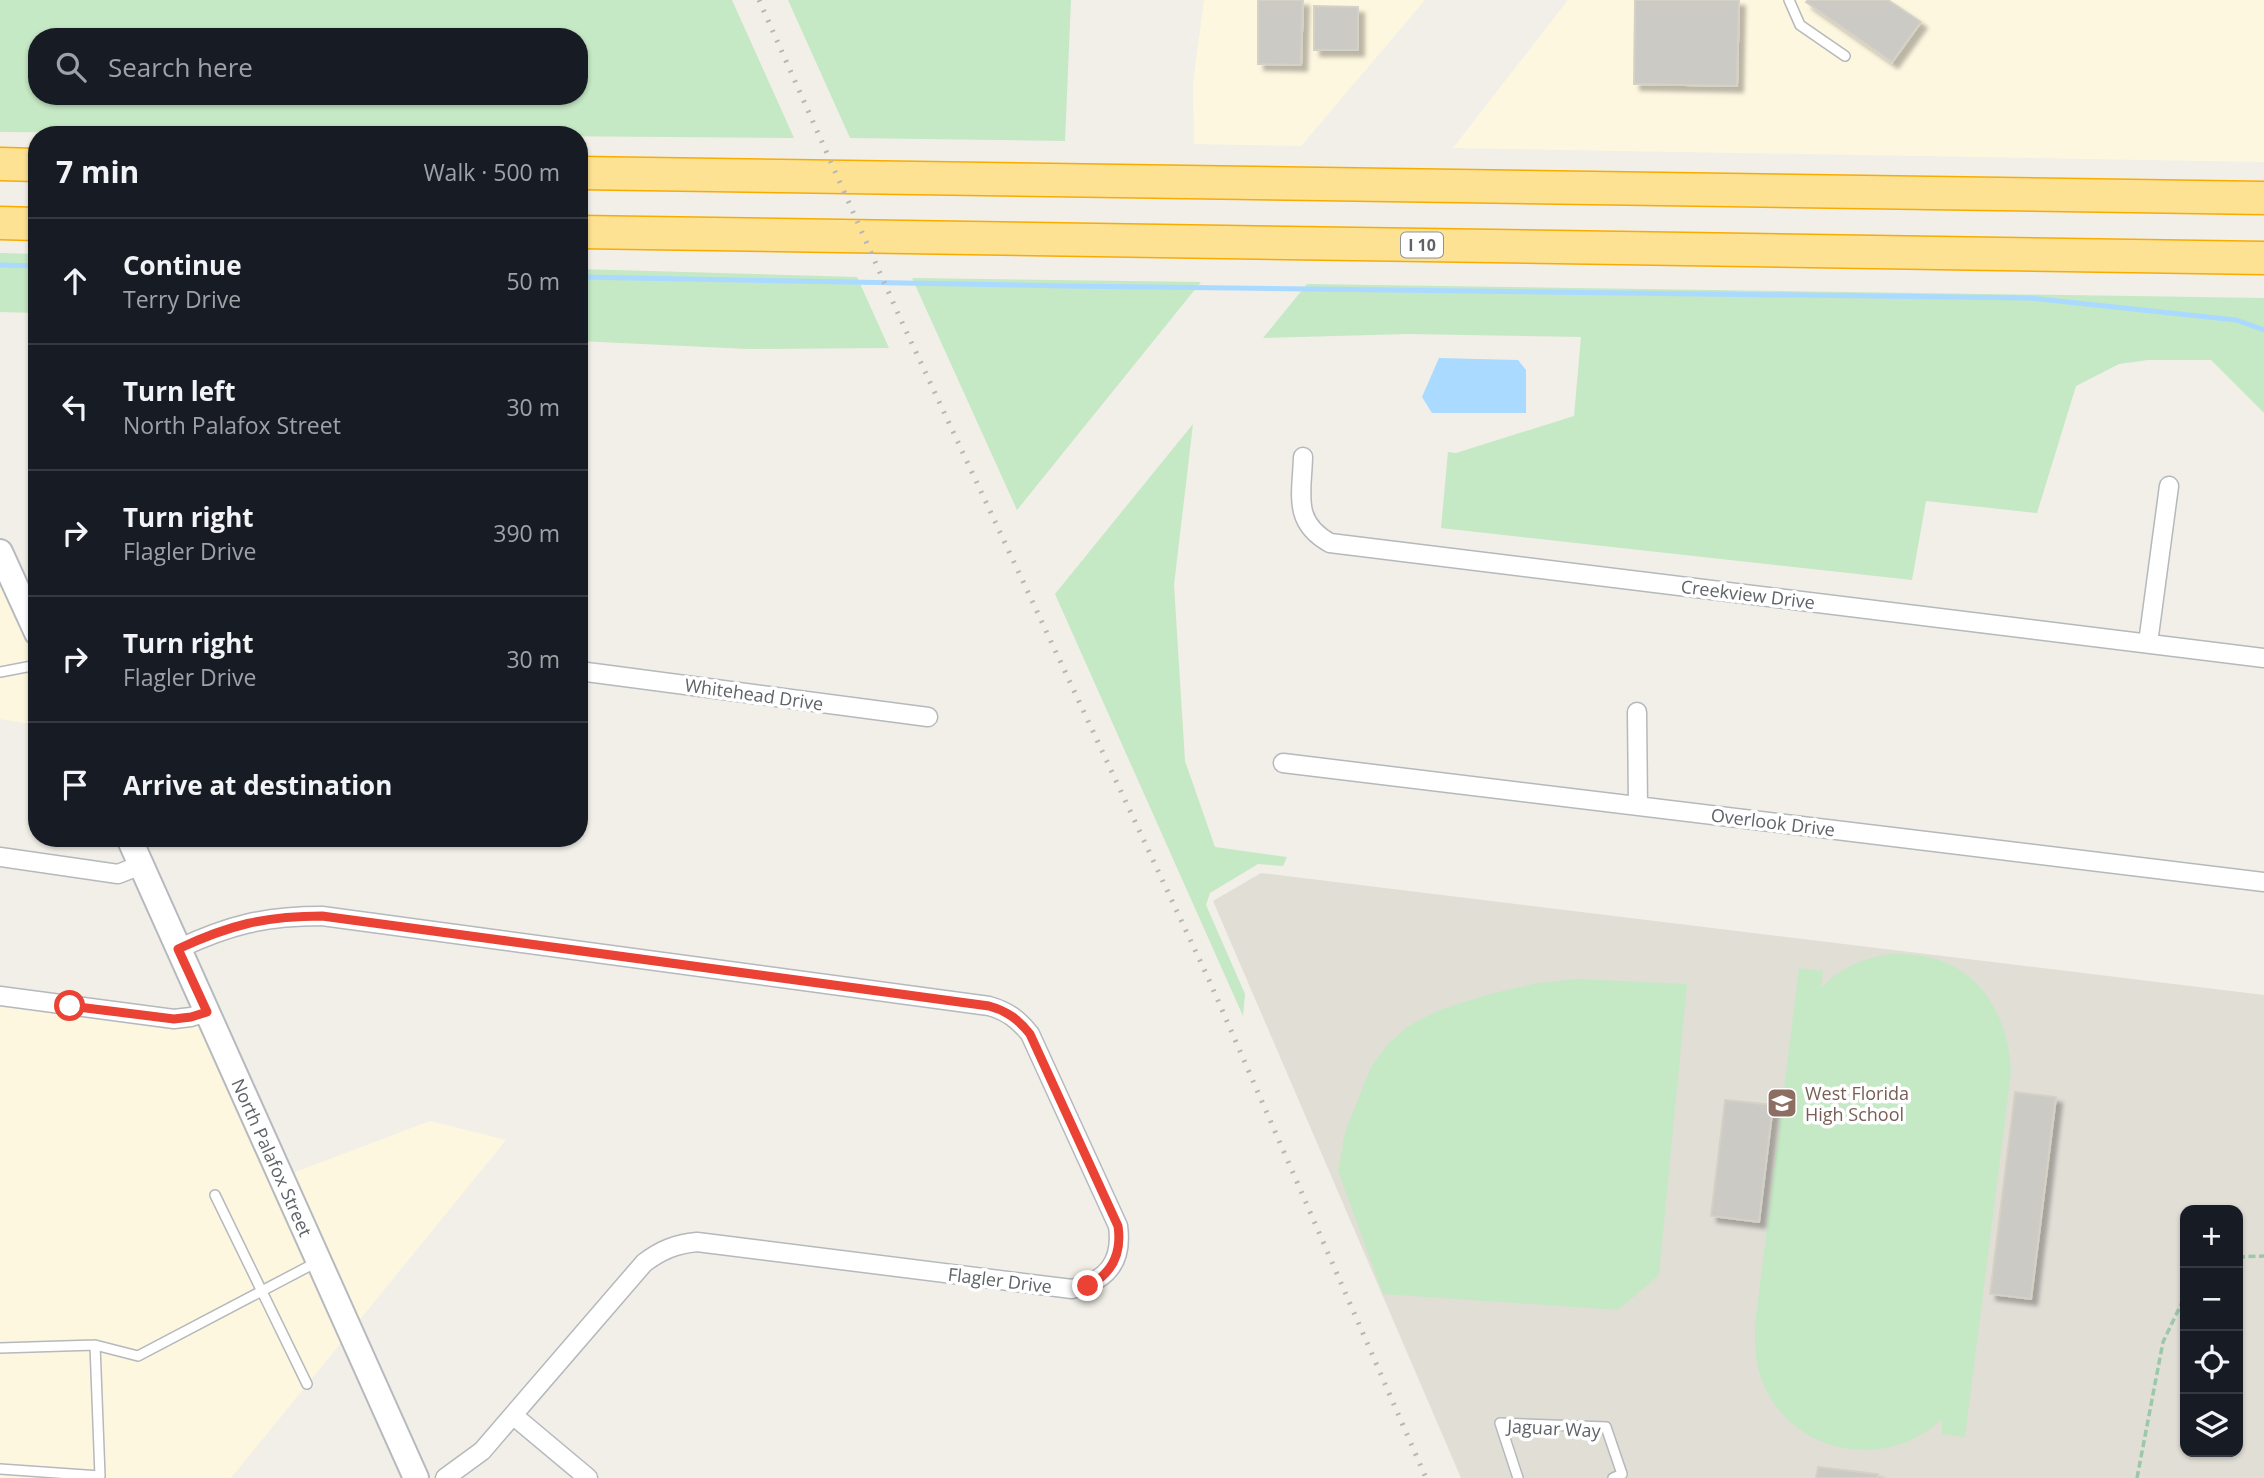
<!DOCTYPE html>
<html lang="en">
<head>
<meta charset="utf-8">
<style>
	:root { --surface:#171b24; --page:#20242c; --text:#f1f3f6; --muted:#9ea1a6; --line:#363941 }
	body { margin:0; font-family:"Open Sans",sans-serif; background:var(--page); color:var(--text) }
	.controls { position:absolute; right:21px; bottom:21px; display:grid; overflow:hidden; border-radius:14px; box-shadow:0 2px 5px #0004 }
	.controls button { width:63px; height:63px; display:grid; place-items:center; padding:0; border:0; border-bottom:2px solid var(--line); background:var(--surface); color:var(--text); font:35px sans-serif }
	.stop { position:absolute; width:21px; height:21px; margin:-16px; border:5px solid #ea4335; border-radius:50%; background:#fff }
	.stop.end { background:#ea4335; border-color:#fff; box-shadow:0 2px 7px #0008 }
	.list { margin:0; padding:0; list-style:none }
	h2 { display:flex; justify-content:space-between; align-items:center; height:91px; margin:0; padding:0 28px; font-size:30px }
	h2 small { font-size:23px; font-weight:400; color:var(--muted) }
	.list li { display:grid; grid-template-columns:46px 1fr auto; gap:21px; align-items:center; box-sizing:border-box; height:126px; padding:0 28px; border-top:2px solid var(--line) }
	.list b { display:block; font-size:26px; white-space:nowrap }
	.list p { margin:0; font-size:23px; white-space:nowrap; color:var(--muted) }
	.list em { font-size:23px; font-style:normal; color:var(--muted) }
	.icon { flex:none; width:38px; height:38px; fill:none; stroke:currentColor; stroke-width:2; stroke-linecap:round; stroke-linejoin:round }
	.map { position:relative; flex:none; width:2264px; height:1478px; overflow:hidden }
	.search { position:absolute; background:var(--surface); box-shadow:0 2px 5px #0004; left:28px; top:28px; width:560px; height:77px; display:flex; align-items:center; gap:18px; box-sizing:border-box; padding:0 24px; border-radius:28px; color:var(--muted); font-size:26px }
	.panel { position:absolute; background:var(--surface); box-shadow:0 2px 5px #0004; left:28px; top:126px; width:560px; height:721px; border-radius:28px }
	.map>svg:first-child { display:block }
</style>
</head>
<body>
<div class="map">
<svg width="2264" height="1478" viewBox="0 0 2264 1478">
	<defs>
		<filter id="shadow"><feDropShadow dx="6" dy="6" stdDeviation="2" flood-color="#0004"/></filter>
	</defs>
	<rect width="100%" height="100%" fill="#f1efe8"/>
	<path fill="#fef7e0" d="M1204,0H1425L1301,146L1194,144L1193,84Z
		M1568,0H2264V162L1453,148Z
		M0,576L37,657V725L0,719Z
		M0,1007L175,1030L202,1024L344,1339L231,1478H0Z
		M430,1121L506,1140L357,1323L290,1174Z"/>
	<path fill="#e1ded6" fill-rule="evenodd" d="M1261,873L2264,995V1478H1461L1213,901ZM2185,1210H2238V1452H2185Z"/>
	<path fill="#c5e8c5" fill-rule="evenodd" d="M0,0H732L794,138L0,132ZM37,37H579V96H37Z
		M788,0H1071L1065,141L850,138Z
		M0,253L37,254V313L0,312Z
		M579,269L857,277L889,348L748,349L579,341Z
		M912,278L1201,282L1017,510Z
		M1307,284L2264,298V413L2211,360H2148L2119,364L2076,386L2037,513L1926,501L1912,580L1441,528L1448,452L1456,453L1574,416L1581,337L1408,334L1263,338Z
		M1193,424L1174,585L1185,761L1215,847L1287,857L1283,866L1258,864L1210,893L1206,905L1245,994L1243,1016L1055,594Z
		M1896,953C1912,955 1929,955 1944,962C1989,980 2009,1026 2011,1072L1965,1437L1942,1434V1419C1885,1473 1789,1455 1761,1378C1755,1361 1755,1343 1755,1325L1799,968L1823,971L1821,988C1842,966 1866,957 1896,953Z
		M1578,979L1687,984L1659,1275L1618,1310L1383,1294L1338,1171L1345,1132L1371,1067L1387,1045L1407,1027L1439,1010L1494,993L1538,983Z"/>
	<path fill="#aadaff" d="M1439,358L1518,360L1526,370V413H1432L1422,397Z"/>
	<g fill="none" stroke-linecap="round" stroke-linejoin="round">
		<path stroke="#aadaff" stroke-width="5" d="M0,265L37,266
			M579,277L1066,286L2029,298L2236,320L2264,330"/>
	</g>
	<path fill="#cccac5" stroke="#d6d1c6" stroke-width="2" filter="url(#shadow)" d="M1258,0H1303L1301,65L1258,64Z
		M1635,0H1739L1737,86L1634,84Z
		M1808,0H1888L1921,22L1892,62L1806,2Z
		M1314,6L1358,7V50H1314Z
		M2015,1092L2056,1097L2031,1299L1990,1294Z
		M1725,1100L1773,1105L1759,1222L1711,1216Z
		M1818,1467L1878,1474L1877,1478H1816Z"/>
	<g fill="none" stroke-linecap="round" stroke-linejoin="round">
		<g stroke="#b5b8bc" stroke-width="12">
			<path id="lane" d="M1789,0L1800,25L1845,56
				M0,672L37,665
				M215,1195L307,1384
				M0,1348L95,1345L138,1356L317,1262
				M0,1469L100,1476L95,1345
				M1518,1478L1500,1423L1606,1427L1622,1474L1613,1478"/>
		</g>
		<g stroke="#b5b8bc" stroke-width="21">
			<path id="street" d="M1303,457C1302,494 1292,522 1330,543L2264,658
				M2148,643L2169,486
				M579,671L928,717
				M1637,712L1638,806
				M1283,763L2264,882
				M0,857L118,874L141,865
				M178,949C229,925 265,916 322,916L989,1006C1007,1011 1018,1019 1030,1034L1118,1226C1123,1262 1107,1281 1072,1289L697,1242C676,1244 661,1250 644,1263L482,1451L445,1478
				M0,996L174,1019L191,1017L207,1012
				M514,1416L588,1478"/>
		</g>
		<g stroke="#b6babf" stroke-width="28">
			<g id="secondary">
				<path d="M0,552L37,633"/>
				<path id="s1" d="M129,838L416,1478"/>
			</g>
		</g>
		<g stroke="#f9ab00" stroke-width="35">
			<path id="highway" d="M0,164L37,165
				M579,173L2264,198
				M0,223L37,224
				M579,232L2264,258"/>
		</g>
		<path stroke="#9cc7a9" stroke-width="3.5" stroke-dasharray="7 3.5" stroke-linecap="butt" d="M2238,1257L2264,1256
			M2137,1478L2163,1342L2185,1296"/>
		<use href="#lane" stroke="#fff" stroke-width="9"/>
		<use href="#street" stroke="#fff" stroke-width="18"/>
		<use href="#secondary" stroke="#fff" stroke-width="24"/>
		<use href="#highway" stroke="#fde293" stroke-width="32"/>
		<path stroke="#b6b7b8" stroke-width="5" stroke-dasharray="2 9" stroke-linecap="butt" d="M759,0L900,318L1209,980L1426,1478"/>
	</g>
	<g fill="none" stroke-linecap="round" stroke-linejoin="round">
		<path stroke="#ea4335" stroke-width="9" d="M70,1006L174,1019L191,1017L207,1012L178,949C229,925 265,916 322,916L989,1006C1007,1011 1018,1019 1030,1034L1118,1226C1122,1253 1113,1273 1088,1286"/>
	</g>
	<defs>
		<g id="school-square" transform="scale(1.575)"><rect x="-9" y="-9" width="18" height="18" rx="4" fill="#8d6e63" stroke="#fff"/><path d="M0-5L7-2L0 1L-7-2ZM-4 1L0 2.5L4 1V4Q0 6-4 4Z" fill="#fff"/></g>
	</defs>
	<g fill-rule="evenodd">
		<use href="#school-square" x="1782" y="1103"/>
	</g>
	<g text-anchor="middle" dominant-baseline="central" stroke-width="7" stroke-linejoin="round" paint-order="stroke">
		<rect fill="#fff" stroke="#8f9295" stroke-width="2" x="1401" y="232.5" width="42" height="25" rx="5"/>
		<g font-size="16" font-weight="bold" fill="#5f6368">
			<text x="1422" y="245">I 10</text>
		</g>
		<g font-size="18" fill="#5f6368" stroke="#fff">
			<text transform="translate(1748 594) rotate(7)">Creekview Drive</text>
			<text transform="translate(754 694) rotate(8)">Whitehead Drive</text>
			<text transform="translate(1773 822) rotate(7)">Overlook Drive</text>
			<text stroke="none"><textPath href="#s1" startOffset="350">North Palafox Street</textPath></text>
			<text transform="translate(1000 1280) rotate(7)">Flagler Drive</text>
			<text transform="translate(1554 1428) rotate(3)">Jaguar Way</text>
		</g>
		<g font-size="18" fill="#785e54" stroke="#fff" text-anchor="start">
			<text x="1805" y="1093">West Florida<tspan x="1805" dy="21">High School</tspan></text>
		</g>
	</g>
</svg>
<div class="controls">
<button>+</button>
<button>−</button>
<button><svg class="icon" aria-label="locate" viewBox="0 0 24 24"><circle cx="12" cy="12" r="6"/><path d="M12 2v4M12 18v4M2 12h4M18 12h4"/></svg></button>
<button><svg class="icon" aria-label="layers" viewBox="0 0 24 24"><path d="M12 4l9 5-9 5-9-5zM3 14l9 5 9-5"/></svg></button>
</div>
<div class="stop" style="left:70px;top:1006px"></div>
<div class="stop end" style="left:1088px;top:1286px"></div>
<div class="search"><svg class="icon" aria-label="search" viewBox="0 0 24 24"><circle cx="10" cy="10" r="6"/><path d="M15 15l6 6"/></svg>Search here</div>
<section class="panel">
<h2>7 min<small>Walk · 500 m</small></h2>
<ul class="list">
<li><svg class="icon" aria-label="ahead" viewBox="0 0 24 24"><path d="M12 20V5M6 11l6-6 6 6"/></svg><div><b>Continue</b><p>Terry Drive</p></div><em>50 m</em></li>
<li><svg class="icon" aria-label="left" viewBox="0 0 24 24"><path d="M17 20v-9H6M10 6l-5 5 5 5"/></svg><div><b>Turn left</b><p>North Palafox Street</p></div><em>30 m</em></li>
<li><svg class="icon" aria-label="right" viewBox="0 0 24 24"><path d="M7 20v-9h11M14 6l5 5-5 5"/></svg><div><b>Turn right</b><p>Flagler Drive</p></div><em>390 m</em></li>
<li><svg class="icon" aria-label="right" viewBox="0 0 24 24"><path d="M7 20v-9h11M14 6l5 5-5 5"/></svg><div><b>Turn right</b><p>Flagler Drive</p></div><em>30 m</em></li>
<li><svg class="icon" aria-label="arrive" viewBox="0 0 24 24"><path d="M6 21V4h12l-3 4 3 4H6"/></svg><div><b>Arrive at destination</b></div></li>
</ul>
</section>
</div>
</body>
</html>
